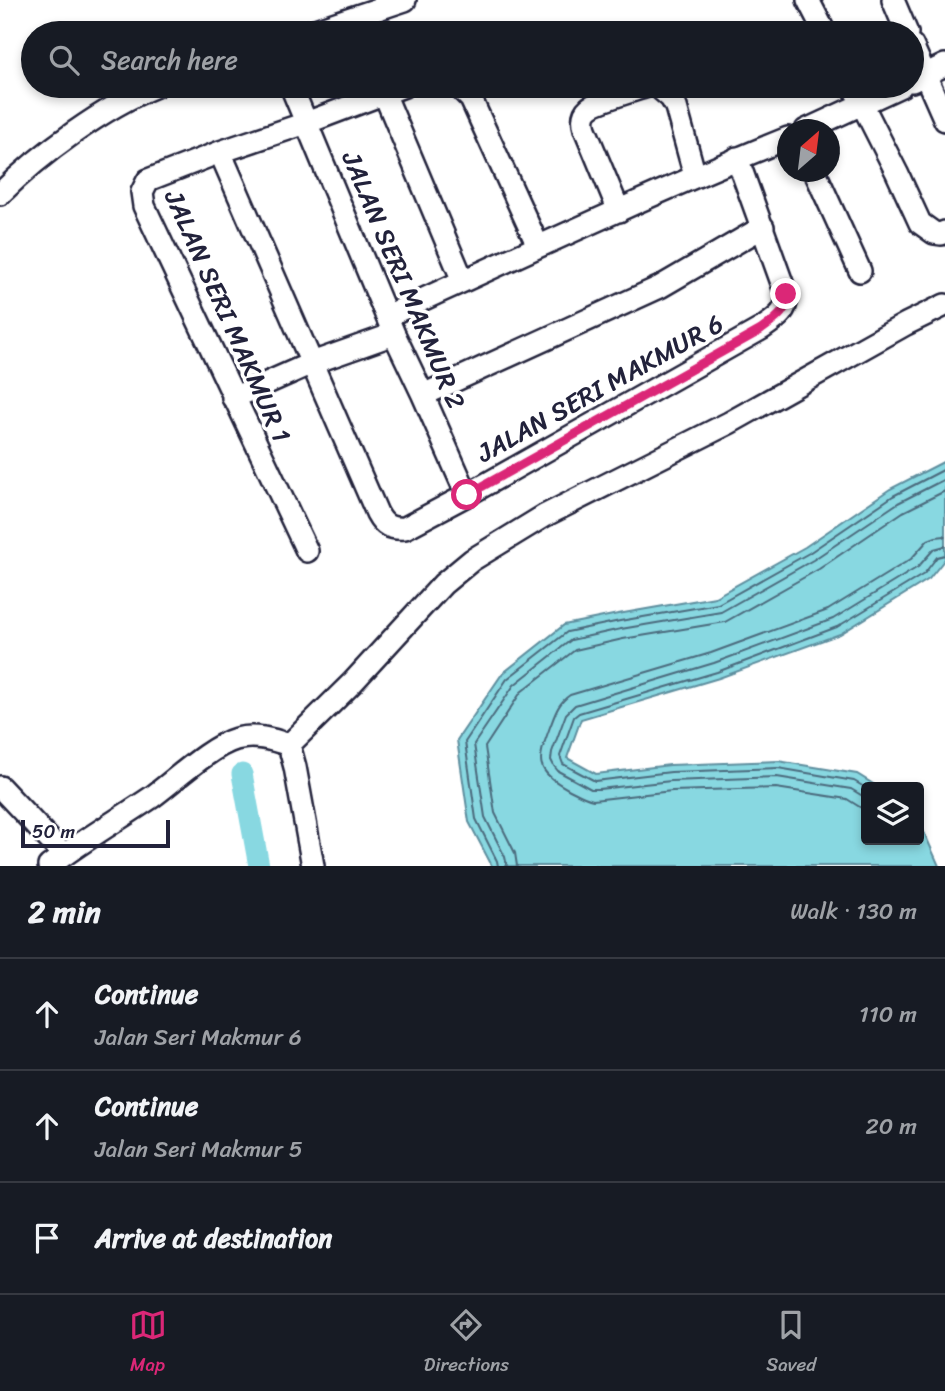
<!DOCTYPE html>
<html lang="en">
<head>
<meta charset="utf-8">
<style>
	:root { --surface:#171b24; --page:#242831; --text:#f1f3f6; --muted:#9ea1a6; --line:#363941; --accent:#db2777 }
	body { margin:0; font-family:Sriracha,sans-serif; background:var(--page); color:var(--text) }
	.controls { position:absolute; right:21px; bottom:21px; display:grid; overflow:hidden; border-radius:7px; box-shadow:0 4px 10px #0003 }
	.controls button { width:63px; height:63px; display:grid; place-items:center; padding:0; border:0; border-bottom:2px solid var(--line); background:var(--surface); color:var(--text); font:35px sans-serif }
	.compass { position:absolute; left:777px; top:119px; width:63px; height:63px; border-radius:50%; background:var(--surface); box-shadow:0 4px 10px #0003; rotate:28deg }
	.scale { position:absolute; left:21px; bottom:18px; width:149px; box-sizing:border-box; padding-left:7px; border:4px solid #22223b; border-top:0; font-size:19px; line-height:24px; white-space:nowrap; color:#22223b; -webkit-text-stroke:5px #fff; paint-order:stroke }
	.stop { position:absolute; width:21px; height:21px; margin:-16px; border:5px solid #db2777; border-radius:50%; background:#fff }
	.stop.end { background:#db2777; border-color:#fff; box-shadow:0 2px 7px #0008 }
	.list { margin:0; padding:0; list-style:none }
	h2 { display:flex; justify-content:space-between; align-items:center; height:91px; margin:0; padding:0 28px; font-size:30px }
	h2 small { font-size:23px; font-weight:400; color:var(--muted) }
	.list li { display:grid; grid-template-columns:46px 1fr auto; gap:21px; align-items:center; box-sizing:border-box; height:112px; padding:0 28px; border-top:2px solid var(--line) }
	.list b { display:block; font-size:26px; white-space:nowrap }
	.list p { margin:0; font-size:23px; white-space:nowrap; color:var(--muted) }
	.list em { font-size:23px; font-style:normal; color:var(--muted) }
	.icon { flex:none; width:38px; height:38px; fill:none; stroke:currentColor; stroke-width:2; stroke-linecap:round; stroke-linejoin:round }
	.map { position:relative; flex:none; width:945px; height:866px; overflow:hidden }
	.search { position:absolute; background:var(--surface); box-shadow:0 4px 10px #0003; left:21px; right:21px; top:21px; height:77px; display:flex; align-items:center; gap:18px; box-sizing:border-box; padding:0 24px; border-radius:38px; color:var(--muted); font-size:26px }
	.sheet { height:427px; background:var(--surface) }
	nav { display:flex; justify-content:space-around; align-items:center; box-sizing:border-box; height:98px; border-top:2px solid var(--line); background:var(--surface); font-size:19px; color:var(--muted) }
	nav a { display:grid; justify-items:center; gap:4px }
	nav .on { color:var(--accent) }
	.map>svg:first-child { display:block }
</style>
</head>
<body>
<div class="map">
<svg width="945" height="866" viewBox="0 0 945 866">
	<rect width="100%" height="100%" fill="#fff"/>
	<filter id="ink" filterUnits="userSpaceOnUse"><feTurbulence type="fractalNoise" baseFrequency=".0143" numOctaves="2"/><feDisplacementMap in="SourceGraphic" scale="14" xChannelSelector="R" yChannelSelector="G"/><feConvolveMatrix kernelMatrix="1 2 1 2 8 2 1 2 1" color-interpolation-filters="sRGB"/></filter>
	<g filter="url(#ink)">
		<path fill="#88d8e1" stroke="#5f8f9f" stroke-width="2" d="M945,461V559L929,579L840,634L719,678L581,719L567,758L596,774L670,765L778,761L857,774L878,787H866V840H919V821L939,866H492L469,822L457,740L502,674L564,625L618,614L715,597L805,547L890,489Z"/>
		<g fill="none" stroke-linecap="round" stroke-linejoin="round">
			<path stroke="#4b6b7d" stroke-width="2" d="M866,788L854,781L778,768L671,772L595,781L563,764L560,756L574,717L579,713L717,672L837,627L924,574L937,557L945,555
				M866,798L851,789L777,777L671,781L599,789H591L558,771L554,766L551,760L552,752L566,714L575,705L714,663L833,619L918,567L934,549L945,546
				M866,811L847,799L776,788L672,791L593,800C584,798 576,793 568,789C533,770 538,760 550,727C555,714 558,703 570,695L711,653L828,610L911,559L928,540L936,537L945,536
				M498,866L497,861L476,819L465,742L507,679L567,632L620,621L718,604L809,553L893,496L945,469
				M507,866L505,857L485,817L474,744L514,685L571,640L621,629L721,612L813,560L898,503L945,479
				M517,866L515,853L495,813L485,747L521,692L575,650L623,639L725,622L819,569L903,512L945,491"/>
			<path stroke="#88d8e1" stroke-width="21" d="M242,774L259,866"/>
			<g stroke="#22223b" stroke-width="26">
				<path id="minor" d="M808,0L825,33
					M893,0L907,33
					M306,33L405,0
					M912,45L945,120
					M912,81L945,65
					M291,86L394,334L423,395L467,495
					M458,86L471,99L538,246
					M657,86L671,98L676,107L695,176
					M853,86L897,173L920,223L934,233L941,234L945,232
					M384,93L463,281
					M806,130L901,86
					M220,152L377,513C384,526 390,529 405,528L467,495L761,329C774,320 789,312 786,294L737,158
					M815,172L860,271
					M0,194C40,154 104,107 156,86
					M619,211L585,129C583,122 582,114 589,108C596,101 636,90 647,86
					M387,316C520,255 652,193 788,138
					M423,395L660,287L763,227
					M233,398L312,363L394,334
					M307,551L144,206L142,192L148,180L220,152L306,123L404,86
					M289,745L352,683L443,584L472,560L544,516L729,423L906,324L945,305
					M289,745L295,767L313,866
					M0,787L64,855
					M49,866C82,841 118,820 152,797C174,781 211,746 236,739C254,734 272,739 289,745"/>
			</g>
			<use href="#minor" stroke="#fff" stroke-width="21"/>
		</g>
	</g>
	<g fill="none" stroke-linecap="round" stroke-linejoin="round" filter="url(#ink)">
		<path stroke="#db2777" stroke-width="9" d="M467,495L761,330C774,320 789,312 786,294"/>
	</g>
	<g text-anchor="middle" dominant-baseline="central" stroke-width="7" stroke-linejoin="round" paint-order="stroke">
		<g font-size="26" fill="#22223b" stroke="#fff">
			<text transform="translate(404 280) rotate(67)">JALAN SERI MAKMUR 2</text>
			<text transform="translate(228 316) rotate(66)">JALAN SERI MAKMUR 1</text>
			<text transform="translate(600 388) rotate(-29)">JALAN SERI MAKMUR 6</text>
		</g>
	</g>
</svg>
<div class="controls">
<button><svg class="icon" aria-label="layers" viewBox="0 0 24 24"><path d="M12 4l9 5-9 5-9-5zM3 14l9 5 9-5"/></svg></button>
</div>
<svg class="compass" viewBox="-18 -18 36 36"><path d="M0-13l5 13h-10z" fill="#e53935"/><path d="M0 13l5-13h-10z" fill="#9ea1a6"/></svg>
<div class="scale">50 m</div>
<div class="stop" style="left:467px;top:495px"></div>
<div class="stop end" style="left:786px;top:294px"></div>
<div class="search"><svg class="icon" aria-label="search" viewBox="0 0 24 24"><circle cx="10" cy="10" r="6"/><path d="M15 15l6 6"/></svg>Search here</div>
</div>
<section class="sheet">
<h2>2 min<small>Walk · 130 m</small></h2>
<ul class="list">
<li><svg class="icon" aria-label="ahead" viewBox="0 0 24 24"><path d="M12 20V5M6 11l6-6 6 6"/></svg><div><b>Continue</b><p>Jalan Seri Makmur 6</p></div><em>110 m</em></li>
<li><svg class="icon" aria-label="ahead" viewBox="0 0 24 24"><path d="M12 20V5M6 11l6-6 6 6"/></svg><div><b>Continue</b><p>Jalan Seri Makmur 5</p></div><em>20 m</em></li>
<li><svg class="icon" aria-label="arrive" viewBox="0 0 24 24"><path d="M6 21V4h12l-3 4 3 4H6"/></svg><div><b>Arrive at destination</b></div></li>
</ul>
</section>
<nav>
<a class="on"><svg class="icon" aria-label="map" viewBox="0 0 24 24"><path d="M3 6l6-2 6 2 6-2v14l-6 2-6-2-6 2zM9 4v14M15 6v14"/></svg>Map</a>
<a><svg class="icon" aria-label="directions" viewBox="0 0 24 24"><path d="M12 3l9 9-9 9-9-9zM9 14v-3h6M13 9l2 2-2 2"/></svg>Directions</a>
<a><svg class="icon" aria-label="saved" viewBox="0 0 24 24"><path d="M7 4h10v16l-5-4-5 4z"/></svg>Saved</a>
</nav>
</body>
</html>
